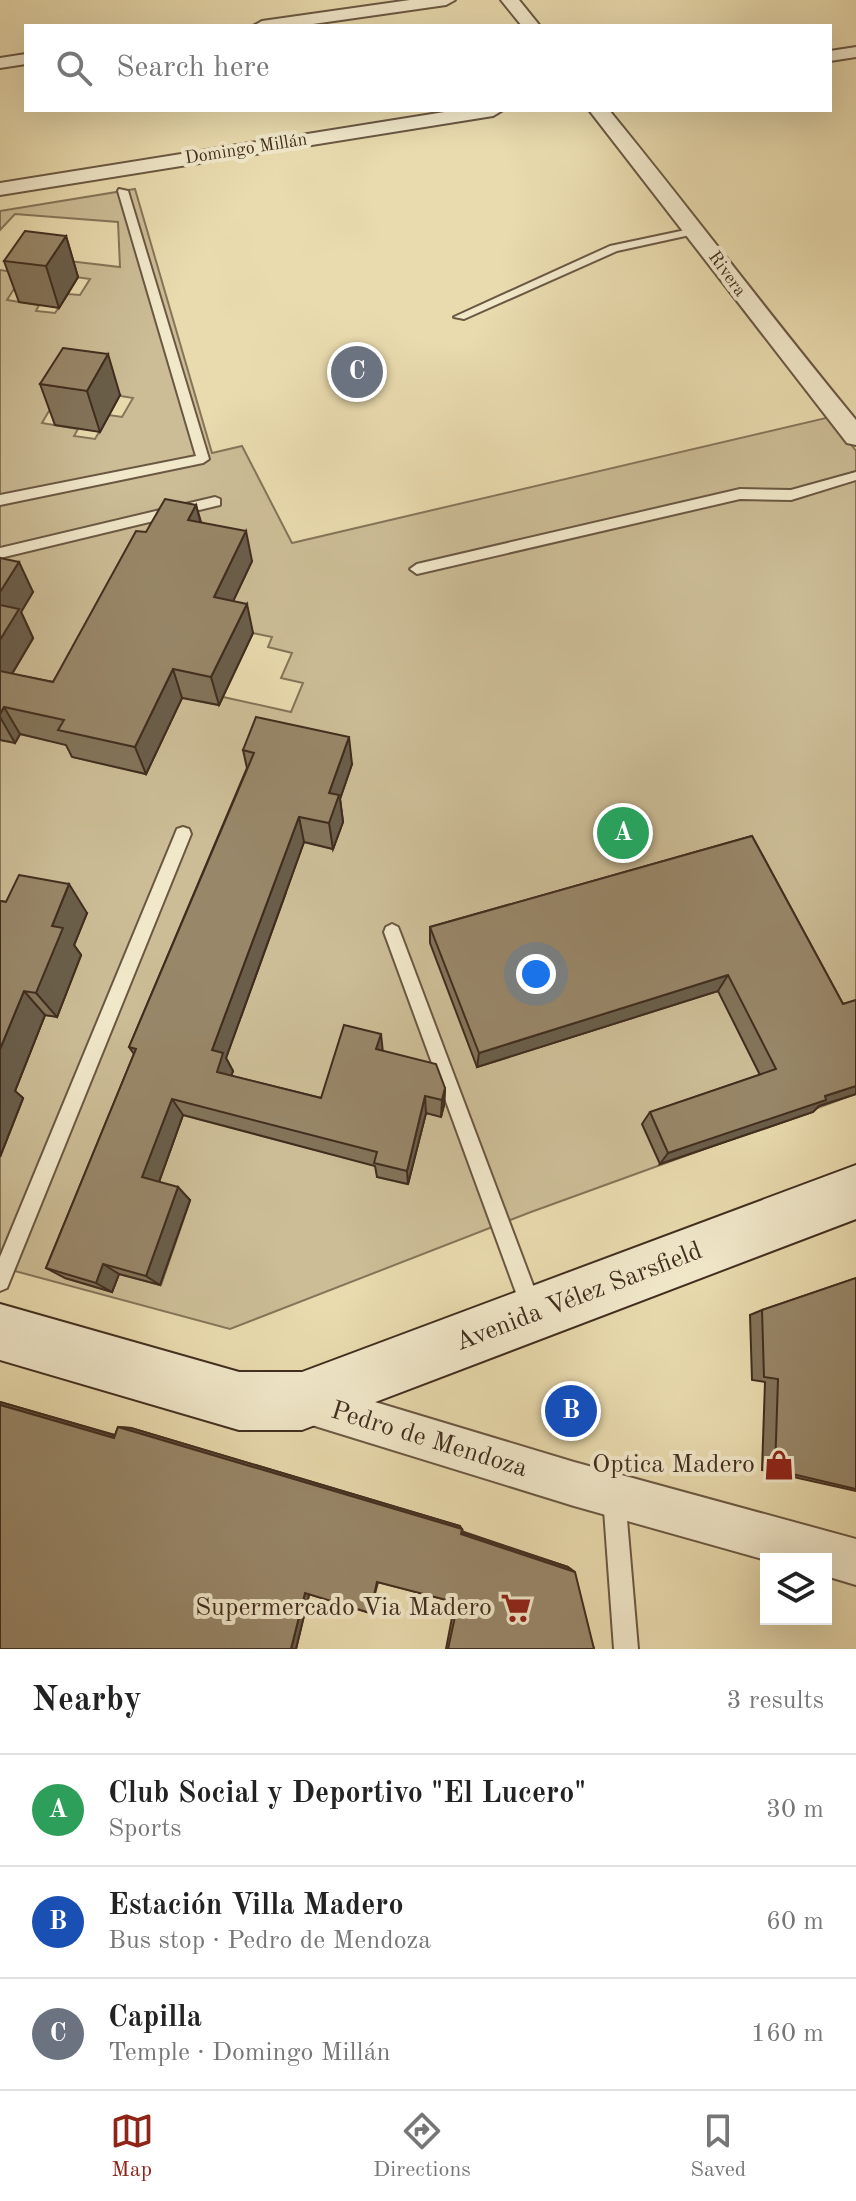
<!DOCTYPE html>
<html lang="en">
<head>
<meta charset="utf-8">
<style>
	:root { --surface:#fff; --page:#f2f2f2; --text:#222; --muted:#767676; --line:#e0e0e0; --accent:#8f2418 }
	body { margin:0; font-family:"Old Standard TT",serif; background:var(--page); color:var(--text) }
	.controls { position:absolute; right:24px; bottom:24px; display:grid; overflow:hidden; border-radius:0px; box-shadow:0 8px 32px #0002 }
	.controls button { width:72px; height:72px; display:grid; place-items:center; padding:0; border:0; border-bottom:2px solid var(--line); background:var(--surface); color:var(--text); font:40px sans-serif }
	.you { position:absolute; left:536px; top:974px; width:28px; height:28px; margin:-20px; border:6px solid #fff; border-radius:50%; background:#1a73e8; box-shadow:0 0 0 12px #1a73e833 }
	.badge { display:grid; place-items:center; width:52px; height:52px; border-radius:50%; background:var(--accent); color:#fff; font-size:26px; font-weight:700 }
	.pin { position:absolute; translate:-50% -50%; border:4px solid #fff; box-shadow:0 2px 8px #0006 }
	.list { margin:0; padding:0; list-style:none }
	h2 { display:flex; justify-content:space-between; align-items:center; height:104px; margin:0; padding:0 32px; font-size:34px }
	h2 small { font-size:26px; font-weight:400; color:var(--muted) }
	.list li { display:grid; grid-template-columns:52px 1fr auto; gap:24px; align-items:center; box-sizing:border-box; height:112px; padding:0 32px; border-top:2px solid var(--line) }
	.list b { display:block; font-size:30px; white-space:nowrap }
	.list p { margin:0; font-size:26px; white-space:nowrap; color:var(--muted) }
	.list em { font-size:26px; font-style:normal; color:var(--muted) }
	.icon { flex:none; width:44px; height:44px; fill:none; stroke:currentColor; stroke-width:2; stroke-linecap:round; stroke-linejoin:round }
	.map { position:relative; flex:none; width:856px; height:1649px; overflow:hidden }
	.search { position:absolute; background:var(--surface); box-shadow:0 8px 32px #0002; left:24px; right:24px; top:24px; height:88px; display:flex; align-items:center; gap:20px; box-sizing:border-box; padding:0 28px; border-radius:0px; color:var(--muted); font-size:30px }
	.sheet { height:440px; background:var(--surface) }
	nav { display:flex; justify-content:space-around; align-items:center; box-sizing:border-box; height:112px; border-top:2px solid var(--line); background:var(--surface); font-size:22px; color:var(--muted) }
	nav a { display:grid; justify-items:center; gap:4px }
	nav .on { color:var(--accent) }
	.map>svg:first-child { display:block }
</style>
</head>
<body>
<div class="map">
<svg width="856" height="1649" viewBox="0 0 856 1649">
	<rect width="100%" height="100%" fill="#e9dbae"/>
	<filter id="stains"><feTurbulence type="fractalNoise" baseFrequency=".0025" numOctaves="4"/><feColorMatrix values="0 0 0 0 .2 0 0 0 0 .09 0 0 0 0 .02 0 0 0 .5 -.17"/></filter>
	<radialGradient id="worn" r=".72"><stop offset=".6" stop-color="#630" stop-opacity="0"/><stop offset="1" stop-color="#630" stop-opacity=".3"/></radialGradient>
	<path fill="#ccbd96" stroke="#86755a" stroke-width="2" fill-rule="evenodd" d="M135,189L212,453L242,446L292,543L830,417L856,451V1094L531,1212L230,1329L0,1267V1157L23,1099L13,1096L45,1015L57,1017L81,956L71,953L86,913L39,904L27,930L18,929L5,959L0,957V740L15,743L20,734L77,747L73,757L146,774L162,740L134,733L145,711L120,705L133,681L159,686L165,676L203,684L195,700L219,705L223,697L291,712L303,683L281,678L292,653L268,647L272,637L243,631L231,657L161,642L179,607L199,611L215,579L241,584L251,562L196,550L203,535L173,530L155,563L134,559L121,581L171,592L157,619L118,611L107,631L122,635L102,674L88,671L79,688L115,696L103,719L0,696V664L16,667L33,639L8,633L32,592L0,587V270L25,274L35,257L120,267L118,222L15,214L0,230V211ZM43,266L66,269L62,275L90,279L80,295L68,294L55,313L36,311L39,305L7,300L17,284L30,286ZM81,382L106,386L102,393L133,398L122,417L109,415L95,439L74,436L78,429L42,423L53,404L66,406ZM258,756L316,767L320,757L351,764L333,819L342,822L333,849L279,836L260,886L286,893L241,1017L212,1010L193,1061L232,1071L226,1089L326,1115L348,1044L382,1053L379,1068L448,1085L441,1116L426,1113L407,1184L377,1177L380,1167L183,1115L156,1190L190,1201L161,1285L119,1274L112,1292L65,1278L132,1111L162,1119L179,1075L143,1065L196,934L218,938L232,901L214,896L261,780L250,777Z"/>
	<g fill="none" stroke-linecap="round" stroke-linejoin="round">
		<g stroke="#6b5843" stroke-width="4">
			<path id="lane" d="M119,189L128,191L209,459L203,463L0,505V495L196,456L118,191Z
				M695,228L699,229V233L617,251L464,319L454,317L610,246Z
				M856,472V480L791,500L740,499L417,574L410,569L417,564L740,489L791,490Z
				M215,497L220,499V505L0,558V548Z
				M183,827L189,829L191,834L7,1288L0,1291V1257L175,834L177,829Z
				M392,924L398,927L400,932L542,1309L539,1316L532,1319L525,1316L522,1309L384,932L386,927Z
				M614,1485L622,1488L625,1496L638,1649H614L603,1496L606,1488Z"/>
		</g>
		<g stroke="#6b5843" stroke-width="4">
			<path id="street" d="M410,0H455L446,5L299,26H253L262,21Z
				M501,0H519L540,26H522Z
				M856,47V57L830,61V51Z
				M26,54V64L0,68V58Z
				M457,110H503L493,116L0,195V183Z
				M589,110H609C693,213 772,318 856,420V445L847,443Z
				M302,1380L574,1462L856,1539V1585L826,1576V1559L766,1560L574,1506L302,1422L287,1416L281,1401L287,1386Z"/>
		</g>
		<g stroke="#412d1f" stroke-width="4">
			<path id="secondary" d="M856,1165V1219L302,1430H239L0,1360V1304L239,1372H302Z"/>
		</g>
		<use href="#lane" fill="#f1e8ca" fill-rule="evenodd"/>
		<use href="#street" fill="#f1e8ca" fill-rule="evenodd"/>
		<use href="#secondary" fill="#f1e8ca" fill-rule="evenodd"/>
	</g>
	<path fill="#83745a" stroke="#412d1f" stroke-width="2" d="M66,236L78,277L59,308L19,302L4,261Z
		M40,384L120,395L100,432L55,425Z
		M196,505L201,522L252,561L233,601L253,633L219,705L182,698L146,774L72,757L66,745L20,734L15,743L0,740V558L33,592L21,612L33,638L12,674L53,682L146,532Z
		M243,750L352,764L340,799L343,822L333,849L304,842L226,1058L233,1071L231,1076L321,1098L383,1051L445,1088L444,1105L441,1117L426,1113L408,1184L377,1177L375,1166L183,1115L159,1182L190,1200L160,1285L119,1274L112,1292L65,1278L46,1268L134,1054L129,1047L247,768Z
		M752,836L843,1004L856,1000V1094L819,1106L813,1112L660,1164L642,1124L650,1112L760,1075L718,991L477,1067L430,943V927Z
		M0,901L87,913L74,945L81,955L57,1017L45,1015L15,1091L23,1098L0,1157Z
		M856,1278V1491L762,1470L765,1382L752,1380L750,1315L762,1310Z
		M0,1402L115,1435L118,1427L131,1428L460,1526L461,1531L568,1567L594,1649H446L455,1602L378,1582L370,1613L309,1594L296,1649H0Z"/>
	<path fill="#6a5e4a" stroke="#412d1f" stroke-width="2" d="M66,236L78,277L59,308L46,266Z
		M108,354L120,395L100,432L87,391Z
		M196,505L204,536L188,520Z
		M246,531L252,561L221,627L214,597Z
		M19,562L33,592L21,612L33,638L0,694V592Z
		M247,604L253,633L219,705L211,677Z
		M173,669L182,698L146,774L135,747Z
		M4,707L20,734L15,743L0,717V714Z
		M349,737L352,764L340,799L343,822L333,849L329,823V793Z
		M299,817L304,842L226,1058L233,1071L226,1089L217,1072L212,1050Z
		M69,884L87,913L74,945L81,955L57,1017L36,993L52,926Z
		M728,975L718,991L477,1067L479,1053Z
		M24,991L45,1015L15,1091L23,1098L0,1157V1049Z
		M381,1034L383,1053L376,1049Z
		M856,1086V1094L819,1106L813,1112L660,1164L668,1153L825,1096Z
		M445,1088L444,1105L441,1117L442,1100Z
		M425,1096L426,1113L408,1184L407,1171Z
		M172,1099L183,1115L156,1190L142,1177Z
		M178,1187L190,1200L160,1285L146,1276Z
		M103,1264L119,1274L112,1292L96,1283Z
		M0,1402L127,1439L114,1438L0,1405Z
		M118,1427L131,1428L460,1526L462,1529Z
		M459,1531L568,1567L575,1572L461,1534Z
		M311,1587L296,1649H291L305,1593Z"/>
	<path fill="#988769" stroke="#412d1f" stroke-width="2" d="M25,231L66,236L46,266L4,261Z
		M63,348L108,354L87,391L40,384Z
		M165,499L196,505L188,520L246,531L214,597L247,604L211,677L173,669L135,747L58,730L64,720L4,707L0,714V671L53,682L136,531L146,532Z
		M0,558L19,562L0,592Z
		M0,605L19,609L0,640Z
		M256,717L349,737L329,793L339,795L329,823L299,817L212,1050L223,1053L217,1072L321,1098L344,1025L381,1034L376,1049L436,1064L445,1088L442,1100L425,1096L407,1171L374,1163L377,1152L172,1099L142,1177L178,1187L146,1276L103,1264L96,1283L46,1268L136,1049L129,1047L254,753L243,750Z
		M752,836L843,1004L856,1000V1086L825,1096L826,1100L668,1153L650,1112L776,1069L728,975L479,1053L430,927Z
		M19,875L69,884L52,926L63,928L36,993L24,991L0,1049V901L6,902Z
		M856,1278V1489L775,1470L778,1379L764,1377L762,1310Z
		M0,1405L114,1438L118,1427L462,1529L461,1534L575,1572L594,1649H448L458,1603L377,1582L370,1613L305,1593L291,1649H0Z"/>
	<defs>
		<g id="shop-bare" transform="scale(2.4)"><path d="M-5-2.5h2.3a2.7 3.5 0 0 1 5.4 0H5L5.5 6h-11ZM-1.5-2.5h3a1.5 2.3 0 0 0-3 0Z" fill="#8f2418" stroke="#f1e8ca" stroke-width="2.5" paint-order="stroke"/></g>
		<g id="supermarket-bare" transform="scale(2.4)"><path d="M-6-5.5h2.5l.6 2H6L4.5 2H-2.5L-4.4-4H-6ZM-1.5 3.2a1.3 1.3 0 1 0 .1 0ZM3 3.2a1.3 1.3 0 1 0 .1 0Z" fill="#8f2418" stroke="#f1e8ca" stroke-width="2.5" paint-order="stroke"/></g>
	</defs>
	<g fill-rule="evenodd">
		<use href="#shop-bare" x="779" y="1465"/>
		<use href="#supermarket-bare" x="516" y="1608"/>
	</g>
	<g text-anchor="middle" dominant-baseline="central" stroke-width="8" stroke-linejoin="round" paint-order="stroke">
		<g font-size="18" fill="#412d1f" stroke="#f1e8ca">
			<text transform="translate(246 149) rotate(-9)">Domingo Millán</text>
			<text transform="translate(727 274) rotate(54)">Rivera</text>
		</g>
		<g font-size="26" fill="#412d1f" stroke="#f1e8ca">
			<text transform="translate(579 1297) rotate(-21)">Avenida Vélez Sarsfield</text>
			<text transform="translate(429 1440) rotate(17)">Pedro de Mendoza</text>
		</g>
		<g font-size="26" fill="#412d1f" stroke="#f1e8ca" text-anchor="end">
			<text x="755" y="1465">Optica Madero</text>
			<text x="492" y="1608">Supermercado Via Madero</text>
		</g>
	</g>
	<rect width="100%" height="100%" filter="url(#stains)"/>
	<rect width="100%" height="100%" fill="url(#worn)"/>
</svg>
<div class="controls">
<button><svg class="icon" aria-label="layers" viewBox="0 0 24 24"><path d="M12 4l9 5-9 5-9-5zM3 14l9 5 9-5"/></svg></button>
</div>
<div class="you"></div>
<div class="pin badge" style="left:623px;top:833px;background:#2e9e5b">A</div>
<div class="pin badge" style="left:571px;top:1411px;background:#1a4fb4">B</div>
<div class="pin badge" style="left:357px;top:372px;background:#6b7280">C</div>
<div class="search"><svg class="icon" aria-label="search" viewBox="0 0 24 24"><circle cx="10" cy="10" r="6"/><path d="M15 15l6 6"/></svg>Search here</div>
</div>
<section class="sheet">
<h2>Nearby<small>3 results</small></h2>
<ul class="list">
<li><span class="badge" style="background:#2e9e5b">A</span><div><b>Club Social y Deportivo &quot;El Lucero&quot;</b><p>Sports</p></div><em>30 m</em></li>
<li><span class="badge" style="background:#1a4fb4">B</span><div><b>Estación Villa Madero</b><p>Bus stop · Pedro de Mendoza</p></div><em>60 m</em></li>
<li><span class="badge" style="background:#6b7280">C</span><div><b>Capilla</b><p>Temple · Domingo Millán</p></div><em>160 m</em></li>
</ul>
</section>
<nav>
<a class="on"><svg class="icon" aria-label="map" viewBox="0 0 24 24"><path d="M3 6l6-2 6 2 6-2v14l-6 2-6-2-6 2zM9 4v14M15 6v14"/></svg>Map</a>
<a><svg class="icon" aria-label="directions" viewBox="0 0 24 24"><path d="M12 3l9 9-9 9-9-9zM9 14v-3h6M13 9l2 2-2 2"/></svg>Directions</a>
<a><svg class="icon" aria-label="saved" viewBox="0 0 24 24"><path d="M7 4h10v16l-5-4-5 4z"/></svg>Saved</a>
</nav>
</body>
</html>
